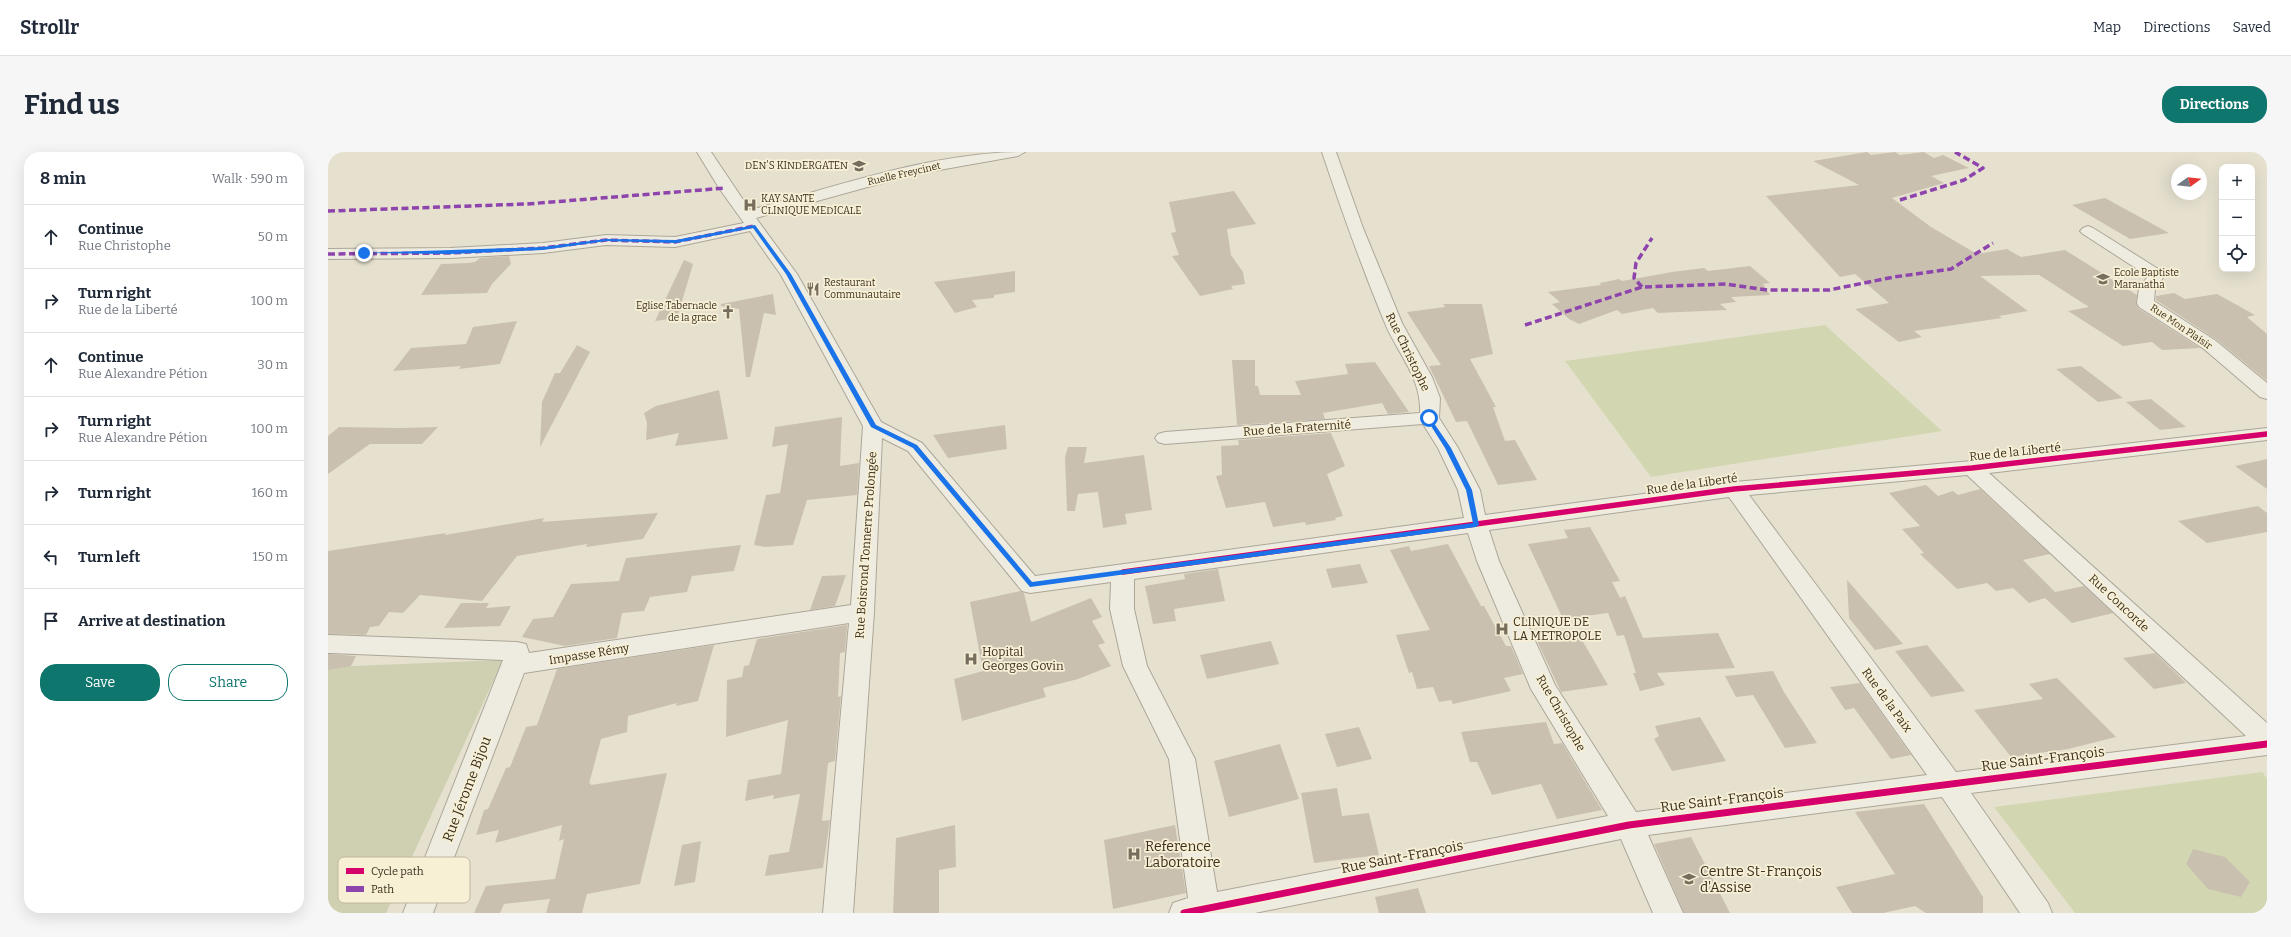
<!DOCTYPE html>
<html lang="en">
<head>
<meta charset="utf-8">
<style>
	:root { --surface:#fff; --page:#f6f6f7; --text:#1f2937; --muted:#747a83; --line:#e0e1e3; --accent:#0f766e }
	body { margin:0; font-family:Bitter,serif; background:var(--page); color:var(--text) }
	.controls { position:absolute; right:12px; top:12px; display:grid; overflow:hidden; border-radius:8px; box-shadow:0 4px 16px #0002 }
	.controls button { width:36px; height:36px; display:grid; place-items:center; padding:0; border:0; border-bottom:1px solid var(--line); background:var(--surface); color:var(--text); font:20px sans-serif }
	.compass { position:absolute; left:1843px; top:12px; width:36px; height:36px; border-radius:50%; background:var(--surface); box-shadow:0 4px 16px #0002; rotate:75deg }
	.stop { position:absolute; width:12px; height:12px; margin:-9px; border:3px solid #1a73e8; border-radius:50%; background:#fff }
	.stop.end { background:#1a73e8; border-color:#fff; box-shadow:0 1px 4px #0008 }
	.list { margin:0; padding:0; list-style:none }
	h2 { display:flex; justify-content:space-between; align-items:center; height:52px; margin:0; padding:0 16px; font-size:17px }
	h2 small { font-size:13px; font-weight:400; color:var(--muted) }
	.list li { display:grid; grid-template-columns:26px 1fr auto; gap:12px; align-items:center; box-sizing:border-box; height:64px; padding:0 16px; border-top:1px solid var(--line) }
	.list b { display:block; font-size:15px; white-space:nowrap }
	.list p { margin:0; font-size:13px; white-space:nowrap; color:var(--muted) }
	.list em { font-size:13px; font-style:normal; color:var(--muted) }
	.actions { display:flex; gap:8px; padding:12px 16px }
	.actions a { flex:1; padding:9px 0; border:1px solid var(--accent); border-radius:16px; text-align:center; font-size:14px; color:var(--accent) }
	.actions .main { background:var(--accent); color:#fff }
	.icon { flex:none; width:22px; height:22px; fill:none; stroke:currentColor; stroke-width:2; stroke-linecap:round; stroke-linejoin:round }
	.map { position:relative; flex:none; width:1939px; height:761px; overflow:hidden; border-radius:16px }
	header { display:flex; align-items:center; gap:24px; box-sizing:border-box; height:56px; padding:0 20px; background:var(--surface); border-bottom:1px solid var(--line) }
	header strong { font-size:19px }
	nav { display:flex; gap:22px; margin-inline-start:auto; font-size:14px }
	.intro { display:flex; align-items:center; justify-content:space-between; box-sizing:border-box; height:96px; padding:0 24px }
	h1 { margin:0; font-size:28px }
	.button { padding:10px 18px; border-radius:16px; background:var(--accent); color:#fff; font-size:14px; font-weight:700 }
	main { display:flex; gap:24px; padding:0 24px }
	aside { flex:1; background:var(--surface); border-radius:16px; box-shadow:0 4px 16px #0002 }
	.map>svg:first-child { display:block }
</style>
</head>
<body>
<header>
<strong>Strollr</strong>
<nav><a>Map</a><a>Directions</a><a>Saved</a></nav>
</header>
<div class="intro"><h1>Find us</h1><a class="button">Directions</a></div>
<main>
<aside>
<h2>8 min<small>Walk · 590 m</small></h2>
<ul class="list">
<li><svg class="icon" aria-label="ahead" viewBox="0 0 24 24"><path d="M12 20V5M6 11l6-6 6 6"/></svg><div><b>Continue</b><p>Rue Christophe</p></div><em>50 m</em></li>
<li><svg class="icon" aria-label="right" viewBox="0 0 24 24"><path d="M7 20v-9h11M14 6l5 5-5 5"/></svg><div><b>Turn right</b><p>Rue de la Liberté</p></div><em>100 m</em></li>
<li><svg class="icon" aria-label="ahead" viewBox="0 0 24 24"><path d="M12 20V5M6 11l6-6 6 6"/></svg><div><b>Continue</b><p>Rue Alexandre Pétion</p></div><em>30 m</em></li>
<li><svg class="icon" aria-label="right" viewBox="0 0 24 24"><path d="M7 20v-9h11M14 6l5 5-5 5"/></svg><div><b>Turn right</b><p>Rue Alexandre Pétion</p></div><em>100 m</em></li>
<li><svg class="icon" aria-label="right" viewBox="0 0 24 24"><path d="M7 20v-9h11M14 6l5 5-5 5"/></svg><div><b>Turn right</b></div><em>160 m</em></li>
<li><svg class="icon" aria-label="left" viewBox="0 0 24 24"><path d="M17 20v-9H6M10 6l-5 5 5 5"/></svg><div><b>Turn left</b></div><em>150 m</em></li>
<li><svg class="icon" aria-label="arrive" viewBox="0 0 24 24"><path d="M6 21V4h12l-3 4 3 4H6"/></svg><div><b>Arrive at destination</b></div></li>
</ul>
<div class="actions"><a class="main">Save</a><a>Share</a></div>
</aside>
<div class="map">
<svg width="1939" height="761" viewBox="0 0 1939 761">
	<rect width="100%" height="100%" fill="#e6e1cf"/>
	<path fill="#d3d7b1" d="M1497,173L1614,279L1323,325L1237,209Z
		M1934,620L1939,626V761H1747L1666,655Z"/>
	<path fill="#ced0b1" d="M175,508L58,761H0V515Z"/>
	<path fill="#cac0b0" d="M1539,0L1543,3L1567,0L1572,3L1596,0L1606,6L1615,3L1641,16L1603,24L1616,31L1564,46L1603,75L1649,102L1679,97L1693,105L1737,98L1809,143L1808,151L1810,156L1872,196L1834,198L1824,190L1795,194L1740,159L1761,155L1711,123L1652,124L1700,159L1671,164L1674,166L1586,179L1594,185L1571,190L1527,157L1561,151L1527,122L1512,125L1438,44L1531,33L1485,9Z
		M906,39L928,72L899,77L903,103L915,120L917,132L903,134L905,137L872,144L844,104L851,103L843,81L848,80L841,50Z
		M1777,46L1841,81L1802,87L1744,53Z
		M181,104L183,112L164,132L159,141L93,143L113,112L140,111L147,110L152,106Z
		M356,108L365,112L349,166L327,169Z
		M1422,114L1442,131L1435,132L1442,143L1403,145L1408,150L1392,152L1399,158L1330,161L1325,156L1294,162L1289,158L1251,172L1241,167L1224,152L1232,150L1220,140L1273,133L1272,131L1291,127L1294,129L1344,120L1376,116L1380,119Z
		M687,119V140L666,143V146L644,148L649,155L627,161L606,130Z
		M1846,141L1857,147L1889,142L1927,163L1919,165L1939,182V229L1889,188L1828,148V144Z
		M445,142L448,163L436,161L422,225H418L411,157L393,154V152Z
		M1115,152H1154L1165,202L1142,207L1168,255H1165L1177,289L1187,288L1209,328L1170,333L1139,269L1128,270L1101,214L1113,213L1079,160L1117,155Z
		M189,169L172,212L131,217L133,214L65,219L83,196L138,192L145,175Z
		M249,193L262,200L212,295L214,250L227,221H232Z
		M904,208H927V234H930L932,243H973L967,229L1020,222L1017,212L1047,210L1081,260L1060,262L1054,251L995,261L997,267L909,273Z
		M1753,214L1795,246L1770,250L1728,217Z
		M391,238L400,287L347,294L351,281L318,288L319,271L316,261L328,254Z
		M1823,247L1858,275L1832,278L1798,250Z
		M514,265L512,314L531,311L529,343L479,348L465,393L437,395L426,393L438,343L452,341L460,292L444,295L447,275Z
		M677,273L679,297L620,306L605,283Z
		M11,275L72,276L110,275L94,292H42L0,322V284Z
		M1003,281L1017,314L999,322L1015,364L1007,366L1008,368L978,373L977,370L945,375L937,350L898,356L888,324L894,323L893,294L911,293L910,288Z
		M740,295H759L756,311L816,303L824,358L797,362L799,372L775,376L770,340L750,342L747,359H739L737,305Z
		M1939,307V337L1907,314Z
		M1598,333L1610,344L1625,339L1630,343L1652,337L1722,402L1695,408L1727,440L1756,434L1785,461L1744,471L1717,446L1701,451L1685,436L1668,439L1659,431L1629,437L1592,402L1596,401L1574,377L1592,374L1561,341Z
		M1930,354L1939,361V380L1879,391L1850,369Z
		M330,361L315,387L258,395L259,392L189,404L154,449L92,443L75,461L61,460L51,474L42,475L38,483L0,482V399L118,381L117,383L216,366L214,370Z
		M1262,375L1292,429L1284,430L1292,446L1297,444L1315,486L1390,481L1407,516L1329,521L1337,533L1312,539L1305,521H1308L1296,483L1289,484L1280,461L1235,467L1200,392L1240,386L1236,378Z
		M1120,392L1153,454H1156L1178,494H1183L1195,522L1176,526L1183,539L1125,552L1123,548L1111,550L1105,535L1089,537L1084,520L1081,521L1068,483L1102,478L1062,398L1081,394L1083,399Z
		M413,393L406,419L364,424L359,440L322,445L316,459L294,461L289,486L237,494L194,485L205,467L225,465L243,432L291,429L298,406Z
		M1032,412L1040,431L1004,436L998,417Z
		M890,417L897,449L846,457L848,469L825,472L817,434L857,427L856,422Z
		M518,423L507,454L482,458L494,424Z
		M1519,428L1575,492L1547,498L1521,466Z
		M692,439L696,441L703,470L763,446L774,465L764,469L777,491L770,493L783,514L750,527L715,536L718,545L634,569L626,527L655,519L642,450Z
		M133,451H161L158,456L183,454L172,474L116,476Z
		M519,473L517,500L512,501L510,545L513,544L507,609L500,611L494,669L502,668L495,716L437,724L441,703L461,700L472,642L445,647L446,643L417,649L420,628L453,622L460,568L398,585L399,528L414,525L416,514L421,513L429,487Z
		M1250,481L1280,533L1233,540L1209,489Z
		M943,489L951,512L879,527L872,503Z
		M386,493L370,549L348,554L349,551L300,564L299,580L273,587L261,632L263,631V633L339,621L312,732L259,742L254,761H218L222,747L176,752L172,761H146L158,734L227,727L236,687L231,689L234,673L167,691L171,678L148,683L156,658L160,657L178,616L182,615L198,575L209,573L229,517Z
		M1599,493L1637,539L1603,545L1567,499Z
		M1827,501L1846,519L1858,531L1826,537L1795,506Z
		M0,502H2L28,504L23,514L0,518Z
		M1445,519L1456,540L1489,591L1457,596L1425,543L1408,545L1397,524Z
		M1729,526L1788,585L1740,597L1683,605L1646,558L1715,547L1701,532Z
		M1532,531L1583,603L1563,607L1526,556L1517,558L1502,535Z
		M1372,565L1398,609L1344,619L1326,587L1331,584L1327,574Z
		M1218,570L1226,592L1234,591L1274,658L1229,667L1213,632L1164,643L1149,610H1142L1133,580Z
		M1031,575L1044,607L1009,615L997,582Z
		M952,592L971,647L901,665L886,609Z
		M1009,636L1014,664L1041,661L1051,703L986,711L973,641Z
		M1596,652L1655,745V761H1598L1587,754L1555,761H1524L1508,735L1567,722L1527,660Z
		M627,673L628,715L611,718V761H565L568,686Z
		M847,673L858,741L785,757L776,688Z
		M1363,685L1402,761H1356L1326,692Z
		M373,689L367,730L346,734L354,693Z
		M1865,697L1897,705L1922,730L1913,745L1880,737L1858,712Z
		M1090,736L1098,761H1051L1047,745Z"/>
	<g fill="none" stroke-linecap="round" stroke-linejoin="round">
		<g stroke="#aca697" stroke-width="2">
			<path id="minor" d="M369,0H383L422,58C511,34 604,0 697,0L690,4L583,23L428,66L469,122L553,270L594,291L707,424L1136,366L1130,338L1110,296L1095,272L837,292L830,290L827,286L830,282L837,280L1092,261C1094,225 1068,200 1056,169C1033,113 1013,57 994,0H1008L1035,76L1074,171L1104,225L1112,246L1111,266L1130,296L1152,338L1157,363L1406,330L1644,309L1939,276V288L1661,321L1939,571V603L1643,641L1720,751L1724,761H1692L1614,645L1320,683L1355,761H1325L1293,687L927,761H841L845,751L860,746L841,607L795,514L782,457L783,430L702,441L694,439L580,299L554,286L546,460L525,761H495L521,471L196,521L105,761H75L175,508L2,501H0V483L189,490L198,492L201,501L523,453L535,274L453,123L422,79L347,95L278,93L215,101L122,106L0,107V97L122,96L215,91L278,83L347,85L416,71L391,36ZM1639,323L1918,584L1628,620L1421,343ZM1401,345L1599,623L1308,660L1227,533L1171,409L1161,378ZM1140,381L1149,409L1203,537L1280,664L889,740L867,607L819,514L806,457V427Z
				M1760,74L1765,76L1835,120L1837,123L1827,137L1826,149L1888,189L1939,231V247L1932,245L1876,197L1811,155L1809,151L1811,137L1820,124L1755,82L1752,79L1755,76Z"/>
		</g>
		<use href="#minor" fill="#eeebe1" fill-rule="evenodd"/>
		<path stroke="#8e44ad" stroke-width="3.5" stroke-dasharray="7 3.5" stroke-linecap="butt" d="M1572,48L1636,28L1655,16L1627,0
			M0,59L199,52L398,36
			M0,102L122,101L215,96L278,88L347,90L426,74
			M1314,135L1306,126L1308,111L1324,86
			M1197,173L1314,135L1398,132L1439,138H1501L1566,125L1623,117L1665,91"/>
		<g stroke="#f7f0d5" stroke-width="8">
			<path id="cycleway-far1" d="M795,420L1406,337L1644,316L1939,282"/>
		</g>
		<g stroke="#f7f0d5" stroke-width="10">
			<path id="cycleway" d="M856,761L1301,673L1939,592"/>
		</g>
		<use href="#cycleway-far1" stroke="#d6006c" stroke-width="5.5"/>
		<use href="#cycleway" stroke="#d6006c" stroke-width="7"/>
	</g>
	<path fill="#1a73e8" d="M427,73L463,122L548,273L589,293L704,430L1145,371L1138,338L1117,296L1098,266L1101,264L1123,296L1144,338L1151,373L1148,375L702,435L585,296L543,275L458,122L425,76L348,91L278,89L215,98L122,102L34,101L215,95L278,87L348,88Z"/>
	<defs>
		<g id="school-bare" transform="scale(1.08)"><path d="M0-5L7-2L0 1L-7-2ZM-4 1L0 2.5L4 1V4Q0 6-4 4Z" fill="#776d5d" stroke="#f7f0d5" stroke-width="2.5" paint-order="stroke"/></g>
		<g id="hospital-bare" transform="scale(1.08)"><path d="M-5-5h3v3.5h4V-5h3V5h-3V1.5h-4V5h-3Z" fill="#776d5d" stroke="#f7f0d5" stroke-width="2.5" paint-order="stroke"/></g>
		<g id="restaurant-bare" transform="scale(1.08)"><path d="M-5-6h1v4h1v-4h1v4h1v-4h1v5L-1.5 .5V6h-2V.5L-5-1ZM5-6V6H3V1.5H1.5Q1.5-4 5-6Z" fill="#776d5d" stroke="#f7f0d5" stroke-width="2.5" paint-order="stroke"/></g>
		<g id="church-bare" transform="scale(1.08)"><path d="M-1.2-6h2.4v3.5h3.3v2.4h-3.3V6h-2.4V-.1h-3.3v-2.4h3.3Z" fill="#776d5d" stroke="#f7f0d5" stroke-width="2.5" paint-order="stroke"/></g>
	</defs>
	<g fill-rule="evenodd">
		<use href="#school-bare" x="531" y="14"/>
		<use href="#hospital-bare" x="422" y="53"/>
		<use href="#school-bare" x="1775" y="127"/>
		<use href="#restaurant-bare" x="485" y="137"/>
		<use href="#church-bare" x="400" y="160"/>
		<use href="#hospital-bare" x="1174" y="477"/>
		<use href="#hospital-bare" x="643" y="507"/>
		<use href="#hospital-bare" x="806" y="702"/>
		<use href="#school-bare" x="1361" y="727"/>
	</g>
	<g text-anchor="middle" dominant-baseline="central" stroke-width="3.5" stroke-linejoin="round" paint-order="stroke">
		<g font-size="10" fill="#3b2f1f" stroke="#f7f0d5" text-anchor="start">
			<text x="520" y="14" text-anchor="end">DEN'S KINDERGATEN</text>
			<text x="433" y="47">KAY SANTE<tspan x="433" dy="12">CLINIQUE MEDICALE</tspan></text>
			<text x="1786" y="121">Ecole Baptiste<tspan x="1786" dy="12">Maranatha</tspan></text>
			<text x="496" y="131">Restaurant<tspan x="496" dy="12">Communautaire</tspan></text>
			<text x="389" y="154" text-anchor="end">Eglise Tabernacle<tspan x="389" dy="12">de la grace</tspan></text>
		</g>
		<g font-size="10" fill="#3b2f1f" stroke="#f7f0d5">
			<text transform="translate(576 22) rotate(-13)">Ruelle Freycinet</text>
			<text transform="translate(1853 175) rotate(34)">Rue Mon Plaisir</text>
		</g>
		<g font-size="12" fill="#3b2f1f" stroke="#f7f0d5">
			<text transform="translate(1080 200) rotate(64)">Rue Christophe</text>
			<text transform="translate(969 276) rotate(-4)">Rue de la Fraternité</text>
			<text transform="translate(1687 300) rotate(-6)">Rue de la Liberté</text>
			<text transform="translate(1364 332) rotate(-8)">Rue de la Liberté</text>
			<text transform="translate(538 393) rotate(-86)">Rue Boisrond Tonnerre Prolongée</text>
			<text transform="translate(1791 451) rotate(43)">Rue Concorde</text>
			<text transform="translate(261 502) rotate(-9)">Impasse Rémy</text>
			<text transform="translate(1559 548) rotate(54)">Rue de la Paix</text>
			<text transform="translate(1233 561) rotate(60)">Rue Christophe</text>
		</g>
		<g font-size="12" fill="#3b2f1f" stroke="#f7f0d5" text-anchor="start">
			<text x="1185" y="470">CLINIQUE DE<tspan x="1185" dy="14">LA METROPOLE</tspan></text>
			<text x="654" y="500">Hopital<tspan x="654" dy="14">Georges Govin</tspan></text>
		</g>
		<g font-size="14" fill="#3b2f1f" stroke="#f7f0d5">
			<text transform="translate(1715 607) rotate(-7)">Rue Saint-François</text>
			<text transform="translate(139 637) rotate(-69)">Rue Jérome Bijou</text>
			<text transform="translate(1394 648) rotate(-7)">Rue Saint-François</text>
			<text transform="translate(1074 705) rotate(-11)">Rue Saint-François</text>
		</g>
		<g font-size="14" fill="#3b2f1f" stroke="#f7f0d5" text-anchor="start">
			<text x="817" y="694">Reference<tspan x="817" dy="16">Laboratoire</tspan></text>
			<text x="1372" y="719">Centre St-François<tspan x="1372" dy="16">d'Assise</tspan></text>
		</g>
	</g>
	<rect x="10" y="705" width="132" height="46" rx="6" fill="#f7f0d5" stroke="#bfb69e" stroke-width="1"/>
	<rect x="18" y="716" width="18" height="6" fill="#d6006c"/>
	<rect x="18" y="734" width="18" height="6" fill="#8e44ad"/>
	<g font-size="11" fill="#3b2f1f">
		<text x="43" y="723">Cycle path</text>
		<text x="43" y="741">Path</text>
	</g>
</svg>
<div class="controls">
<button>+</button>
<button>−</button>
<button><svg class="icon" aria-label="locate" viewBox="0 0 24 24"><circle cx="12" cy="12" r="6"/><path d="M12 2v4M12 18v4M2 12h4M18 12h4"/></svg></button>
</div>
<svg class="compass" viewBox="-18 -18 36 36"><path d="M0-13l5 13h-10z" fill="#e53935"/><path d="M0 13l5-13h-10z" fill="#747a83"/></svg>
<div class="stop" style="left:1101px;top:266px"></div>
<div class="stop end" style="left:36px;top:101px"></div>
</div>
</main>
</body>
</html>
